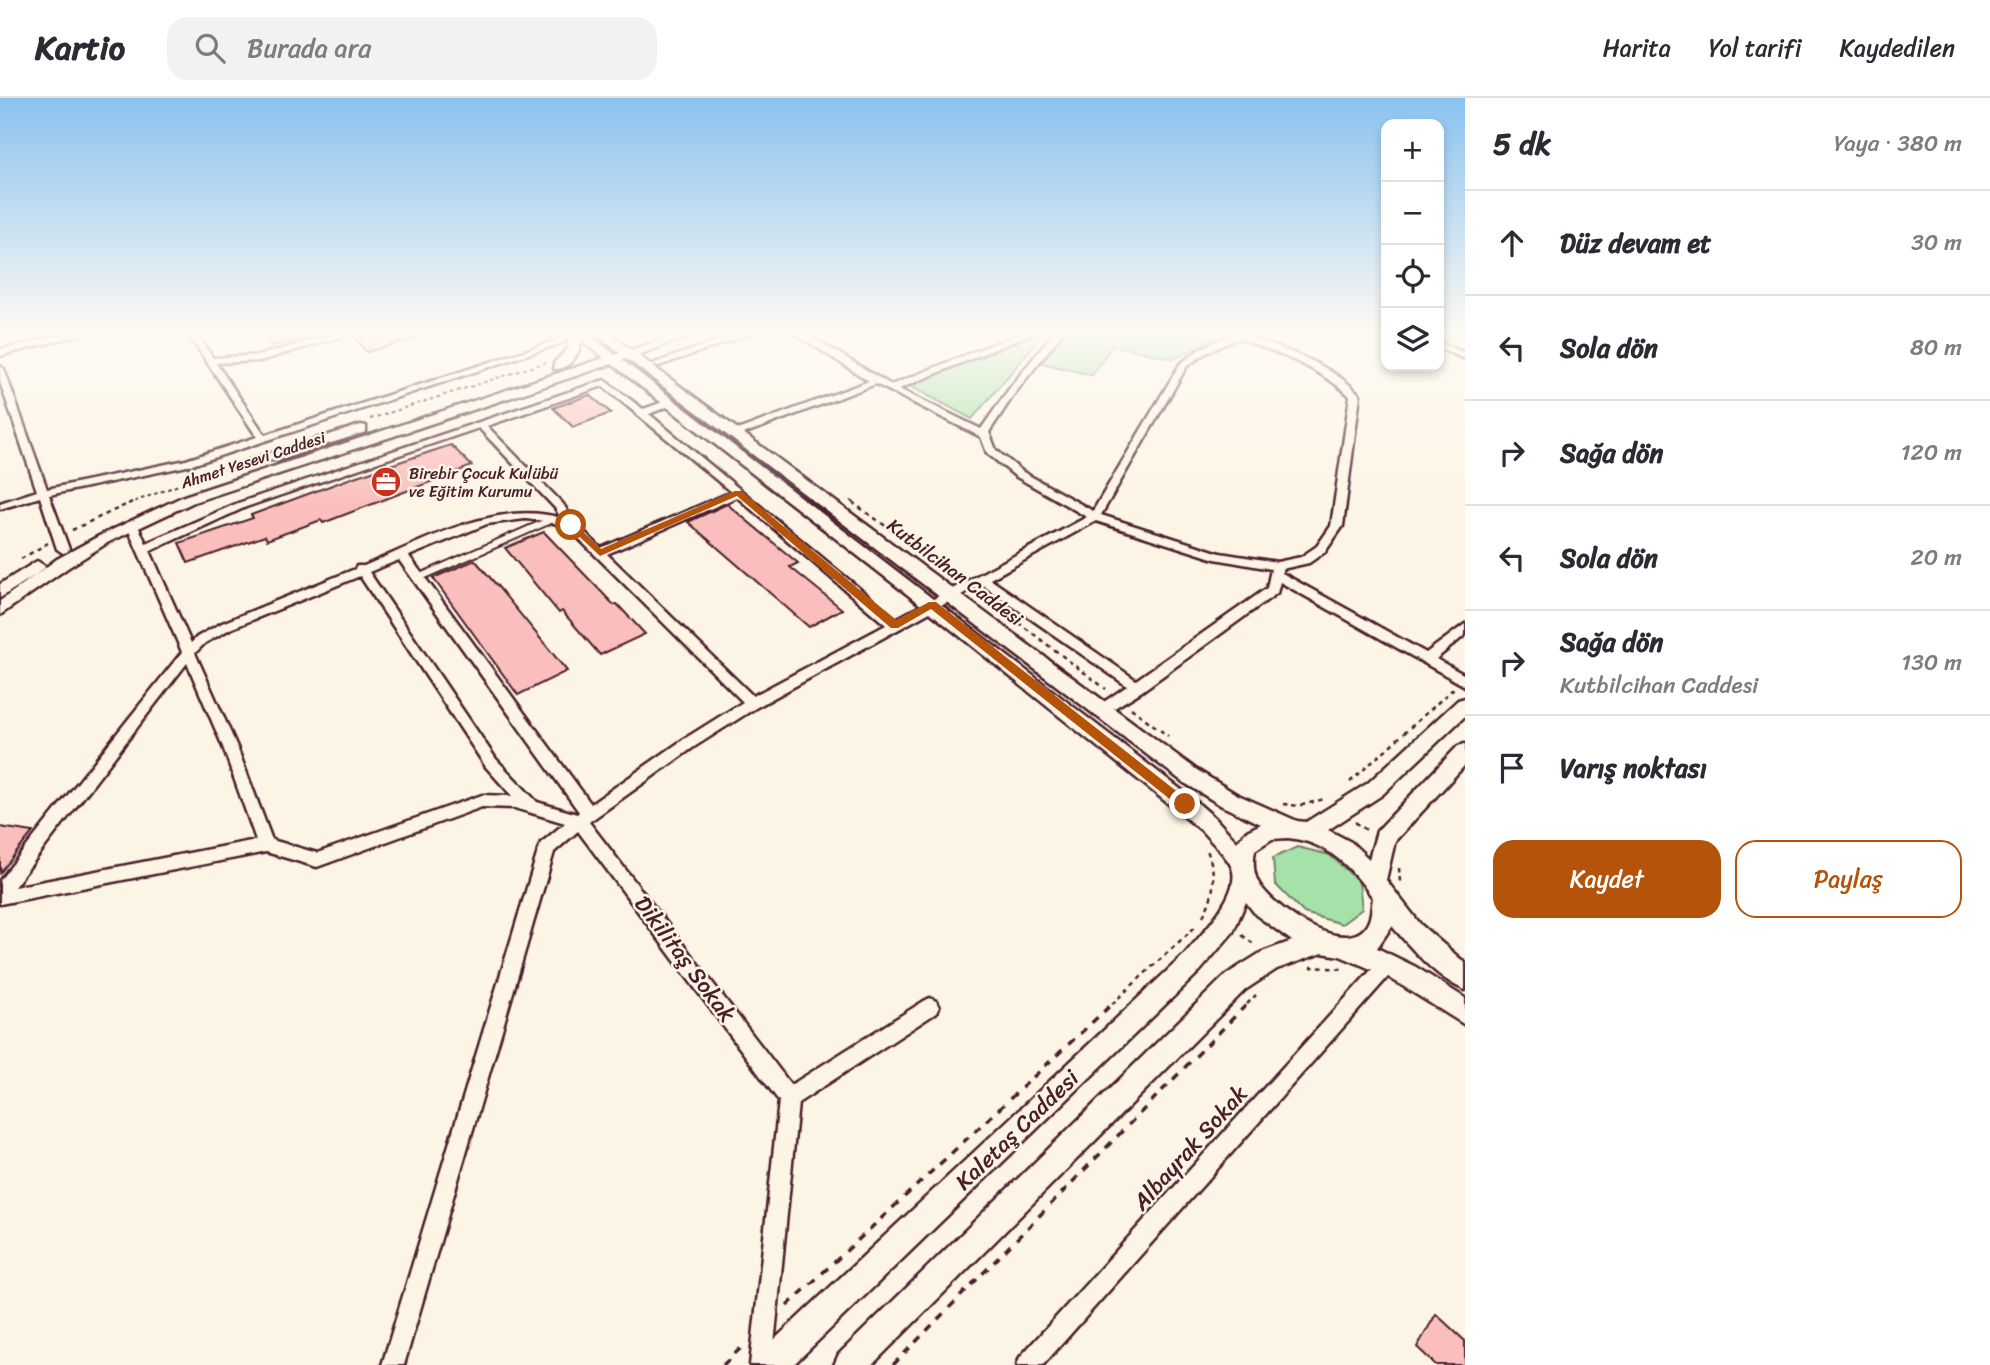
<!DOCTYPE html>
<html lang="tr">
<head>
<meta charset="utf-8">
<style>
	:root { --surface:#fff; --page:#f2f2f3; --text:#2b2b33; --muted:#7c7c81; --line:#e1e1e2; --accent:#b45309 }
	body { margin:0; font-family:Sriracha,sans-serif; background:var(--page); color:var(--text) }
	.controls { position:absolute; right:21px; top:21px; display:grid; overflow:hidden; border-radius:14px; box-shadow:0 4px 10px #0003 }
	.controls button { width:63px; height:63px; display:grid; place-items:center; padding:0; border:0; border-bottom:2px solid var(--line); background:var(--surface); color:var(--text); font:35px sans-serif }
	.stop { position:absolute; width:21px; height:21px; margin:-16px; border:5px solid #b45309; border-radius:50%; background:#fff }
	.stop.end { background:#b45309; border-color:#fff; box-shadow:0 2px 7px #0008 }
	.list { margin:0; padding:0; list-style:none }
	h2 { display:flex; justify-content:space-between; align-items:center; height:91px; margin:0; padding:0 28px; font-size:30px }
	h2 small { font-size:23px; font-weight:400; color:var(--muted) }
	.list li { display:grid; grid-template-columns:46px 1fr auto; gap:21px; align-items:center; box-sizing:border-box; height:105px; padding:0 28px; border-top:2px solid var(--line) }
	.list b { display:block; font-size:26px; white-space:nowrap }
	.list p { margin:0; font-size:23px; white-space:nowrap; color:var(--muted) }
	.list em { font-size:23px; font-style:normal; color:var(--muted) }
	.actions { display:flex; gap:14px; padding:21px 28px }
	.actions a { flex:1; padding:16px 0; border:2px solid var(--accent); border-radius:21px; text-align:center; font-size:24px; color:var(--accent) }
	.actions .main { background:var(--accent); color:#fff }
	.icon { flex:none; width:38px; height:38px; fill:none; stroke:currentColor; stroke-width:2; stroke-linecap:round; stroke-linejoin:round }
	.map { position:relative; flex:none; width:1465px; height:1267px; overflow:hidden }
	header { display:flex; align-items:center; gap:42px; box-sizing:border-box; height:98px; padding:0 35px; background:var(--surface); border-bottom:2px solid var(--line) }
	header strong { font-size:33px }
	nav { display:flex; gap:38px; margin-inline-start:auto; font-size:24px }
	.search { width:490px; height:63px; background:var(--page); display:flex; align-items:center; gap:18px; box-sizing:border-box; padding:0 24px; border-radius:21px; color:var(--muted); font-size:26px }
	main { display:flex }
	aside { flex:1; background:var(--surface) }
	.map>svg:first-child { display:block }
</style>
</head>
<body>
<header>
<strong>Kartio</strong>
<div class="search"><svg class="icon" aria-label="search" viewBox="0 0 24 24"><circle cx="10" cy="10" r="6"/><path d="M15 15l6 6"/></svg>Burada ara</div>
<nav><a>Harita</a><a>Yol tarifi</a><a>Kaydedilen</a></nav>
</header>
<main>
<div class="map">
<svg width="1465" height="1267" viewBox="0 0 1465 1267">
	<rect width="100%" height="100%" fill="#fcf5e5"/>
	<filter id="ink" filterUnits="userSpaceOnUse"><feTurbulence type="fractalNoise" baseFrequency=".0143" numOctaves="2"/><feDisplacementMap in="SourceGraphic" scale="14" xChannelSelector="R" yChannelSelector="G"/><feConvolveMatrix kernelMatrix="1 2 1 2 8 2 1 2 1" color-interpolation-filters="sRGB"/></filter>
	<g filter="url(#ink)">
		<path fill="#a5e2a9" stroke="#78806a" stroke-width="2" d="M1042,234H1045L972,321L910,288Z
			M1065,234H1216L1217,239L1174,261L1112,247L1092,277L1041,265Z
			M1297,749L1330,757L1359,784L1362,811L1342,826L1304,815L1275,786L1273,760Z"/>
		<path fill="#fabebc" stroke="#4a1f2b" stroke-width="2" d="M261,234H305L306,239L271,248Z
			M380,234H421L422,238L367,254L355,241Z
			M590,297L611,315L573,329L553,310Z
			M451,347L472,368L323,425L321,422L267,442L265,438L188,465L179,445L253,420L251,417L354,379Z
			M727,406L798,465L790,469L842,511L809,529L688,424Z
			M544,434L614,507L617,506L645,536L600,557L562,513L559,515L505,450Z
			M475,462L499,490L567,573L518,597L433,480Z
			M0,729L33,734L0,775Z
			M1436,1216L1465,1243V1267H1436L1417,1249Z"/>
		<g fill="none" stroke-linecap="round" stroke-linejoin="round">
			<g stroke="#4a1f2b" stroke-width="10">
				<path id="lane" d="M418,480L553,421"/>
			</g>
			<g stroke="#4a1f2b" stroke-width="5">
				<path id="street" d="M73,234H89L0,258V252Z
					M187,234H195L213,260L260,257L341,234H356L260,263L216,265L265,337L555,243L545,234H555L565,244L192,367L49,397L69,451L67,454L63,455L57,451L40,399L0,411V405L37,393L0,284V268L4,271L47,391L186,362L257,339Z
					M742,234H756L659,268L652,266Z
					M792,234H803L891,287L1023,234H1035L899,291L981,331L1009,291L1054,234H1063L1015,295L989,334L996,352L1023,374L1093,413L1180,266L1200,251L1231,237L1229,234H1248L1245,237C1284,252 1331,265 1360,297L1343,428L1325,454L1309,465L1282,471V475L1426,555L1465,526V537L1436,561L1465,577V588L1280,484L1277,495L1142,593L1103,617L1098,616L1096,612L1098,608L1127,588L981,486L757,609L694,649L589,724L791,987L924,903L930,900L936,903L939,909L936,915L798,1005L772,1267H750L779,1003L578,733L554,754L404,1267H382L539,750L541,745L565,725L515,710L482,709L317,769L266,754L0,806V782L182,554L126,426L132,423L136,424L146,445L238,405L604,282L643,311L666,303H672V307L649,316L896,521L1087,419L1015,378L987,355L981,339L876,286L738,338H732V334L869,283ZM1238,240C1277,255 1319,269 1350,298L1331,428L1317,448L1301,459L1277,464L1220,455L1101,417L1187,268L1206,255ZM603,288L731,394L601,450L575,425L563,406L487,328ZM479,330L555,410L561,420C497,401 422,444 364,468H357L355,471L222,525L197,539L191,545L150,453L246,409ZM737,399L886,527L753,598L607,456ZM525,421L547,423L567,429L743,604L684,641L591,706L409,458L487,426ZM1096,423L1215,461L1271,471L1267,490L1136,582L990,481ZM399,462L579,714L577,716L537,704L496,661L369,474ZM360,478L486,669L512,698L482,697L317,755L272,742L237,649L195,555L205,545L230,531ZM187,565L223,649L256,742L14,789Z
					M1465,234V238L1461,235V234Z
					M1439,244L1465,255V261L1439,250Z
					M1389,857L1395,859L1398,865L1395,871L1043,1267H1017L1020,1259L1383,859Z"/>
			</g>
			<g stroke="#4a1f2b" stroke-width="5">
				<path id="secondary" d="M567,234H586L615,257L620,255L595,234H608L631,252L683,234H701L638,257L1197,672L1236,696L1297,723L1306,724L1368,685L1458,602L1465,600V618L1382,697L1328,732L1351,744L1369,761L1377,733L1458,648L1465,646V667L1395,743L1386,782L1421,827L1465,865V892C1436,880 1412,851 1392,828L1377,850L1416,869L1465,900V927L1385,877L1340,858L1322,855L1277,871L1245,892L872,1267H834L839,1256L1227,876L1262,854L1292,843L1256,817L1246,804L1233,834L1200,873L793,1267H754L759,1256L1184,857C1199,839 1242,795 1232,770C1227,757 1210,743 1201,732L926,511L612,266L194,404L109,444L69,469L0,517V503L57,461L99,438L184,398L604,260L581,242C580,256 569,272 554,271V265L569,249ZM627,261L1183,684L1222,708L1261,726L1245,734L1237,744L1215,720L1192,700L622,262ZM1288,740C1328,744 1351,769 1373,800C1371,811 1372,822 1364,831C1339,856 1271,808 1258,784C1253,774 1253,763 1255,752L1272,741Z
					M361,327L366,328V334L278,362H268L266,359L268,356Z
					M37,463L45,468L43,472L0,500V486Z"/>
			</g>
			<path stroke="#4a1f2b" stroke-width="2" stroke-dasharray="3.5 3.5" stroke-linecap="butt" d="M370,321L547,264
				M850,402L855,406
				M128,406L261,356"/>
			<path stroke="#4a1f2b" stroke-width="2.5" stroke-dasharray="4.5 4.5" stroke-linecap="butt" d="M852,404L958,480
				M72,432L132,404
				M21,461L48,445
				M1011,519L1106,591
				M1131,610L1168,638
				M1350,684L1454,590
				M1283,706L1299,708L1324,701
				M1355,724L1369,734
				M1399,770L1400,784
				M1203,818C1216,795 1216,776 1207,752
				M1242,837L1256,848
				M1310,869L1345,871
				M1112,906L1195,829
				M1247,906L1256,897"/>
			<path stroke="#4a1f2b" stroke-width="3.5" stroke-dasharray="8 8" stroke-linecap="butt" d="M787,1208L1114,904
				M723,1267L743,1248
				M893,1267L1249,904"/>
			<use href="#lane" stroke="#fcf5e5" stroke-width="6"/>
			<use href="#street" fill="#fcf5e5" fill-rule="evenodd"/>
			<use href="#secondary" fill="#fcf5e5" fill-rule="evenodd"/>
		</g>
	</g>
	<linearGradient id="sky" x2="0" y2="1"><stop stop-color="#8ac2f0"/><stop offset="0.57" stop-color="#fefaf3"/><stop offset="1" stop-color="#fefaf3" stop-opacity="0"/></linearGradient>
	<rect width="1465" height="412" fill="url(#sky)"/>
	<path fill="#b45309" d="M735,393H741L896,522L929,504H936L1189,703V710H1181L931,511L898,530H891L737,398L600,458L567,427L574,425L601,451Z"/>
	<defs>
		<g id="office-disc" transform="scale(1.575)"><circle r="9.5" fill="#c8321e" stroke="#fcf5e5"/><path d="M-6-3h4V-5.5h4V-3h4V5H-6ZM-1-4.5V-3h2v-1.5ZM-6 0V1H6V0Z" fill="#fff"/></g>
	</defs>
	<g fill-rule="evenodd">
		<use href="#office-disc" x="386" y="384"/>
	</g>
	<g text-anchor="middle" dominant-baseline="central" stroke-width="5" stroke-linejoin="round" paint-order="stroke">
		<g font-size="16" fill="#4a1f2b" stroke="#fcf5e5">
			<text transform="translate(253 362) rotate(-18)">Ahmet Yesevi Caddesi</text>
		</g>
		<g font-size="16" fill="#4a1f2b" stroke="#fcf5e5" text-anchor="start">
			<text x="409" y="375">Birebir Çocuk Kulübü<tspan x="409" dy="18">ve Eğitim Kurumu</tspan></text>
		</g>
		<g font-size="19" fill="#4a1f2b" stroke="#fcf5e5">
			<text transform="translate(955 474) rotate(37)">Kutbilcihan Caddesi</text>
		</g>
		<g font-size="23" fill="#4a1f2b" stroke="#fcf5e5">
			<text transform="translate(685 861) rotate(53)">Dikilitaş Sokak</text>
			<text transform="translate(1017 1032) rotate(-44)">Kaletaş Caddesi</text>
			<text transform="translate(1190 1050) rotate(-48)">Albayrak Sokak</text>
		</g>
	</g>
</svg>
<div class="controls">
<button>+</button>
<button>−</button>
<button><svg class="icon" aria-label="locate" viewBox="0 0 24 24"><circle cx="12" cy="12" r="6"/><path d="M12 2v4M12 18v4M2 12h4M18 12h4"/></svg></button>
<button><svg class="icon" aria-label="layers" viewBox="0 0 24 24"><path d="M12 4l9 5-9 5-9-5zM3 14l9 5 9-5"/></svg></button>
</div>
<div class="stop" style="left:571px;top:427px"></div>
<div class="stop end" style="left:1185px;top:706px"></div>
</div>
<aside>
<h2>5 dk<small>Yaya · 380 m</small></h2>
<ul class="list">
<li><svg class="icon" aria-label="ahead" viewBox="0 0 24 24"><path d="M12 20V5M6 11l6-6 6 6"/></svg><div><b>Düz devam et</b></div><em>30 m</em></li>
<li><svg class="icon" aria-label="left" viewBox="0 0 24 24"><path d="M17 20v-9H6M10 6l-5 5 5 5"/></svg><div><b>Sola dön</b></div><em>80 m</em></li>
<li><svg class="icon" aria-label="right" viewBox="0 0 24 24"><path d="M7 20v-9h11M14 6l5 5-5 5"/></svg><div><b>Sağa dön</b></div><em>120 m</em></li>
<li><svg class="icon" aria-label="left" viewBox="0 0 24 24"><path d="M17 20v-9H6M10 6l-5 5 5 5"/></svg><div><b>Sola dön</b></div><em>20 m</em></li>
<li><svg class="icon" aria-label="right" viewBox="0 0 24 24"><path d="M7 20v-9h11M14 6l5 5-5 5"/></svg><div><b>Sağa dön</b><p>Kutbilcihan Caddesi</p></div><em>130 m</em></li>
<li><svg class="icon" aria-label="arrive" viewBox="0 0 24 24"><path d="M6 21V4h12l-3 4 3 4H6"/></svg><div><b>Varış noktası</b></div></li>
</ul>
<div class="actions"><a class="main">Kaydet</a><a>Paylaş</a></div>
</aside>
</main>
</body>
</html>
